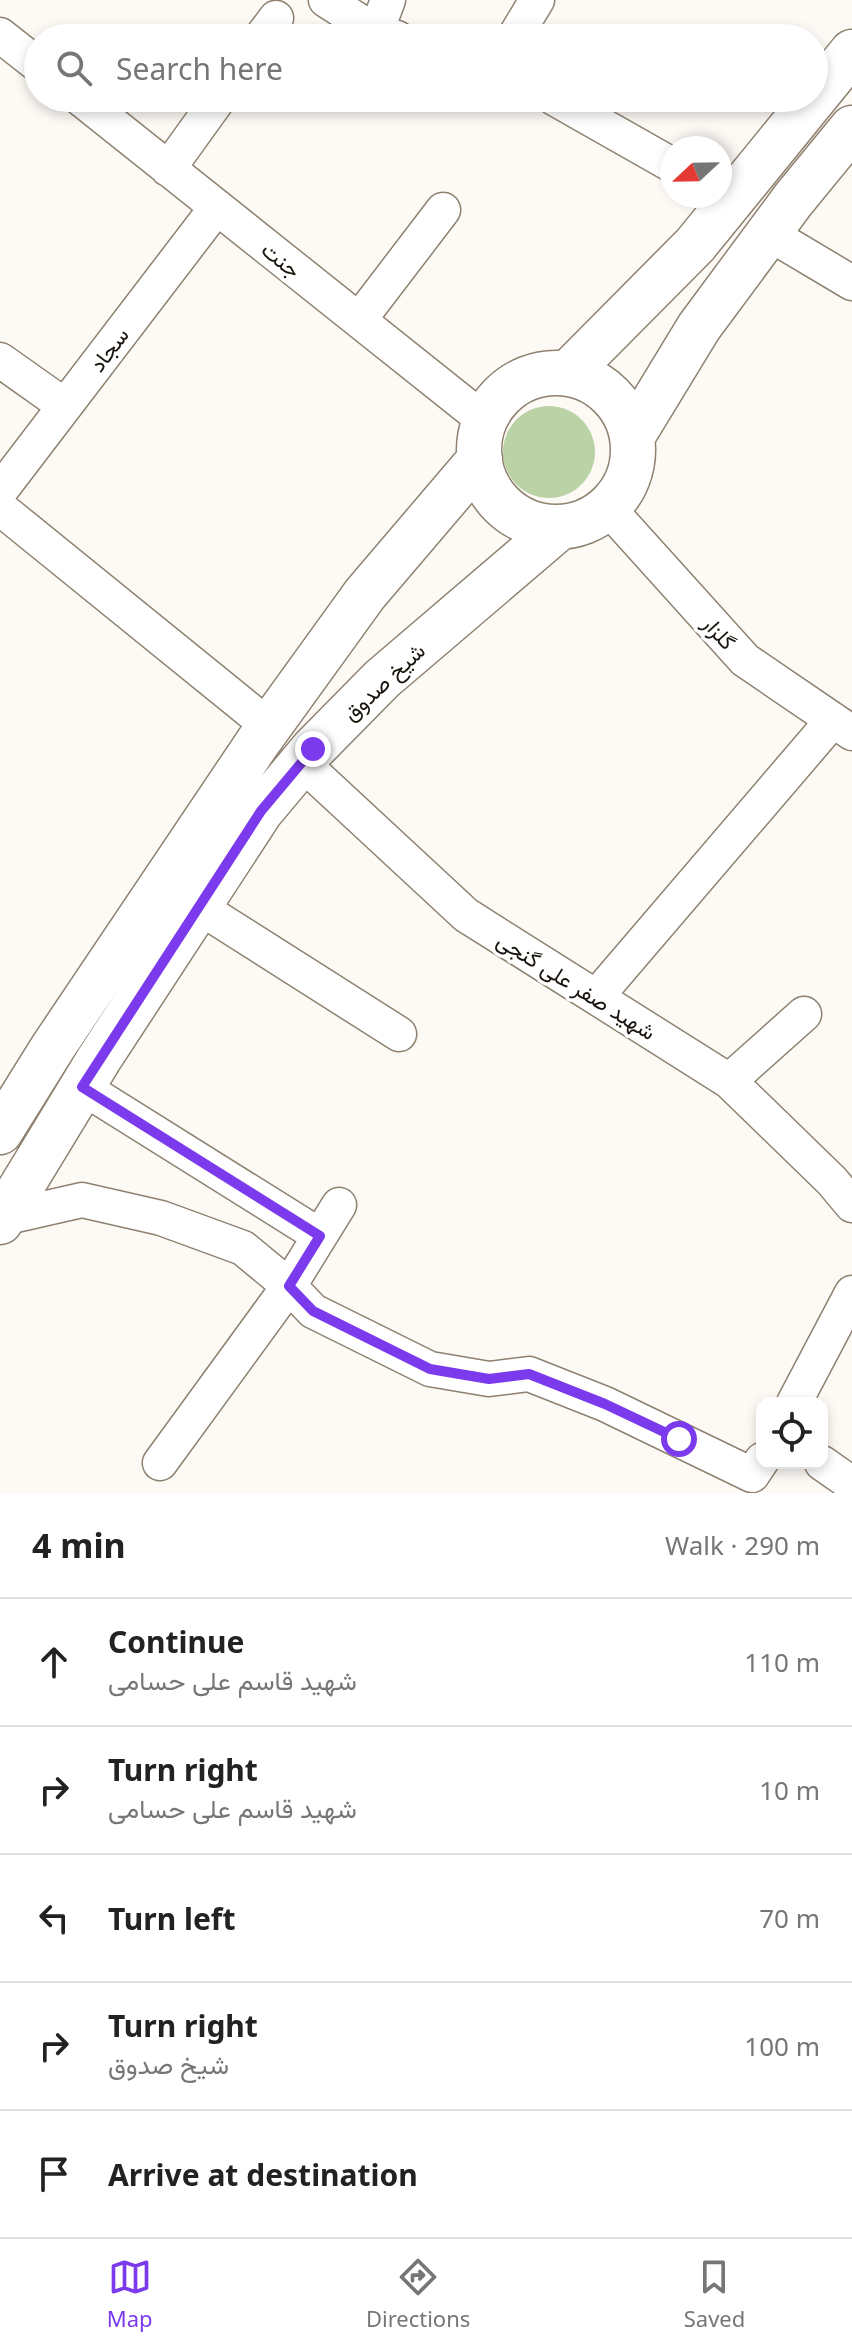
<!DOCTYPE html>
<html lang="en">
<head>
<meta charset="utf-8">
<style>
	:root { --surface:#fff; --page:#f6f6f6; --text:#222; --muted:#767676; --line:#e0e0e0; --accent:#7c3aed }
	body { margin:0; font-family:"Noto Sans",Vazirmatn,sans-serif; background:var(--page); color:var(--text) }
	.controls { position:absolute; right:24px; bottom:24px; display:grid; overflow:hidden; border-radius:16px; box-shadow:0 4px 12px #0003 }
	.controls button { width:72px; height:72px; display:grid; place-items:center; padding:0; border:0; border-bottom:2px solid var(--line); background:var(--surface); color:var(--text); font:40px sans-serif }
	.compass { position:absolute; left:660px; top:136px; width:72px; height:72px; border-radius:50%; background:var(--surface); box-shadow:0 4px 12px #0003; rotate:248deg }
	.stop { position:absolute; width:24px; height:24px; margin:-18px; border:6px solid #7c3aed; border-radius:50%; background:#fff }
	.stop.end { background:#7c3aed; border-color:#fff; box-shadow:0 2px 8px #0008 }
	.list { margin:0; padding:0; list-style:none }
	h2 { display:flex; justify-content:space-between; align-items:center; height:104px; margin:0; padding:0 32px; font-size:34px }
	h2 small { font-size:26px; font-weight:400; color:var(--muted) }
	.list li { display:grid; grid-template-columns:52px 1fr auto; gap:24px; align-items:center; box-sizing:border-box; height:128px; padding:0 32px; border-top:2px solid var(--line) }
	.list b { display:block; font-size:30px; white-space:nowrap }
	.list p { margin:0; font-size:26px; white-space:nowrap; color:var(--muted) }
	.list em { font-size:26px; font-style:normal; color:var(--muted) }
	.icon { flex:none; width:44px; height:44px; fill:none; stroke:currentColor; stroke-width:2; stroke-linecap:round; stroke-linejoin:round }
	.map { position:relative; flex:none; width:852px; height:1493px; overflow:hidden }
	.search { position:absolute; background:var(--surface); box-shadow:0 4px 12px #0003; left:24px; right:24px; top:24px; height:88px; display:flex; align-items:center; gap:20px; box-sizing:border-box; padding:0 28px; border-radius:44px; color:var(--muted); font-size:30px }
	.sheet { height:744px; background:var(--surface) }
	nav { display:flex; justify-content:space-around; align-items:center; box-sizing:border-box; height:112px; border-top:2px solid var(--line); background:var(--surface); font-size:22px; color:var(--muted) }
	nav a { display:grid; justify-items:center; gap:4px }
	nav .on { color:var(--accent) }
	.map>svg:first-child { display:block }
</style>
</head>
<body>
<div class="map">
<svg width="852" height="1493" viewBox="0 0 852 1493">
	<rect width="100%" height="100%" fill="#fdfaf6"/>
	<path fill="#bad2a6" d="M503 452a46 46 0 1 1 92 0a46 46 0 1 1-92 0Z"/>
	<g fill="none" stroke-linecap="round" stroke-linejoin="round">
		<g stroke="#8f8170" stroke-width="37">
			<path id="minor" d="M326,0L376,32
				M388,0L376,32L397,38
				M0,35L38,65
				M261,38L276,18
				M514,38L537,0
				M80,98L484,420
				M554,98L672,165
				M168,169L219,98
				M768,233L852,283
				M359,320L443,210
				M0,360L65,406
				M0,491L217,207
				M0,508L270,727
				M608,508L745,660L852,733
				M301,762L466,915L729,1081L832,1181L852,1205
				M199,907L399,1034
				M596,997L833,720
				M729,1081L804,1014
				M82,1087L320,1236
				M339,1205L289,1286L313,1311L430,1369L489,1379L529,1374L605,1404L752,1475L762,1460
				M3,1218L82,1200L161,1218L243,1248L289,1286L160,1463
				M794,1403L852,1293
				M822,1463L852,1484"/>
		</g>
		<g stroke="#8f8170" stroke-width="47">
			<path id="major" d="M568,373L695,245L852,52
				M479 450a77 77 0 1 1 154 0a77 77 0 1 1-154 0Z
				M632,437L699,327L793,200L852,128
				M0,1132L53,1047L258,742L365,594L480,459
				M0,1222L99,1059L261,811L313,749L382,679L560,527"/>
		</g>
		<use href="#minor" stroke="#fff" stroke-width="34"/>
		<use href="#major" stroke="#fff" stroke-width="44"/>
	</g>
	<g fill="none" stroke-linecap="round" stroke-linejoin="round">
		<path stroke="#7c3aed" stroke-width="10" d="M313,749L261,811L82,1087L320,1236L289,1286L313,1311L430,1369L489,1379L529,1374L605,1404L679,1439"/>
	</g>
	<g text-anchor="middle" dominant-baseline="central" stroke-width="7" stroke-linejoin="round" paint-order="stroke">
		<g font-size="22" fill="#19140d" stroke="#fff">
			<text transform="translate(282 259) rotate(39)">جنت</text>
			<text transform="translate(108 349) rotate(-53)">سجاد</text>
			<text transform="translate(720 632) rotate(48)">گلزار</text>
			<text transform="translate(383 681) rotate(-43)">شیخ صدوق</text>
			<text transform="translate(577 985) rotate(32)">شهید صفر علی گنجی</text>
		</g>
	</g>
</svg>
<div class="controls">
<button><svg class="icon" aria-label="locate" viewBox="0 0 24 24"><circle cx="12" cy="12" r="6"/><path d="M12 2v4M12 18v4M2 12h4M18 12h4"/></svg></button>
</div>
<svg class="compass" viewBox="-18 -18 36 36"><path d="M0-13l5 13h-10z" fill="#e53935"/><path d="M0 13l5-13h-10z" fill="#767676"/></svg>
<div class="stop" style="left:679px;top:1439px"></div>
<div class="stop end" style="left:313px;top:749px"></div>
<div class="search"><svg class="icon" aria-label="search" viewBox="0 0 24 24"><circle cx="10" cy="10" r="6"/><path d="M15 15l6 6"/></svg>Search here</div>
</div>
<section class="sheet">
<h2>4 min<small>Walk · 290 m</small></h2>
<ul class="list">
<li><svg class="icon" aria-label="ahead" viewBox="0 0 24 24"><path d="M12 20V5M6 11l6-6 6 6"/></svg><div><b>Continue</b><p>شهید قاسم علی حسامی</p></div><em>110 m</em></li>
<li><svg class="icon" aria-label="right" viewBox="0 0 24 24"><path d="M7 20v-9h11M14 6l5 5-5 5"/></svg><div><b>Turn right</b><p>شهید قاسم علی حسامی</p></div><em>10 m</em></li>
<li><svg class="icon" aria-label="left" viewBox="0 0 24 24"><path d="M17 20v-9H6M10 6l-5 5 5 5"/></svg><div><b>Turn left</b></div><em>70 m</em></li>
<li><svg class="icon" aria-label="right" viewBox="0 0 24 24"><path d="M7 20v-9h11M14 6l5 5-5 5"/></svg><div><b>Turn right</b><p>شیخ صدوق</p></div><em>100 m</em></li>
<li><svg class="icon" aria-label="arrive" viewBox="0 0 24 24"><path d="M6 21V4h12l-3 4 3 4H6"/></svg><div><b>Arrive at destination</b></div></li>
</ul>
</section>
<nav>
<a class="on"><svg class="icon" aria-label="map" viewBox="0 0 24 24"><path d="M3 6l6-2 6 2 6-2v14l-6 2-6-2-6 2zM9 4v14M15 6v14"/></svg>Map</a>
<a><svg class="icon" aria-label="directions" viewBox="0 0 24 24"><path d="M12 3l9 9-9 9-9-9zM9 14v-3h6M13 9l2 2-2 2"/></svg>Directions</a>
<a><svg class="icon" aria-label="saved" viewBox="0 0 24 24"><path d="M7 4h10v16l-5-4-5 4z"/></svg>Saved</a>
</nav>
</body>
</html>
